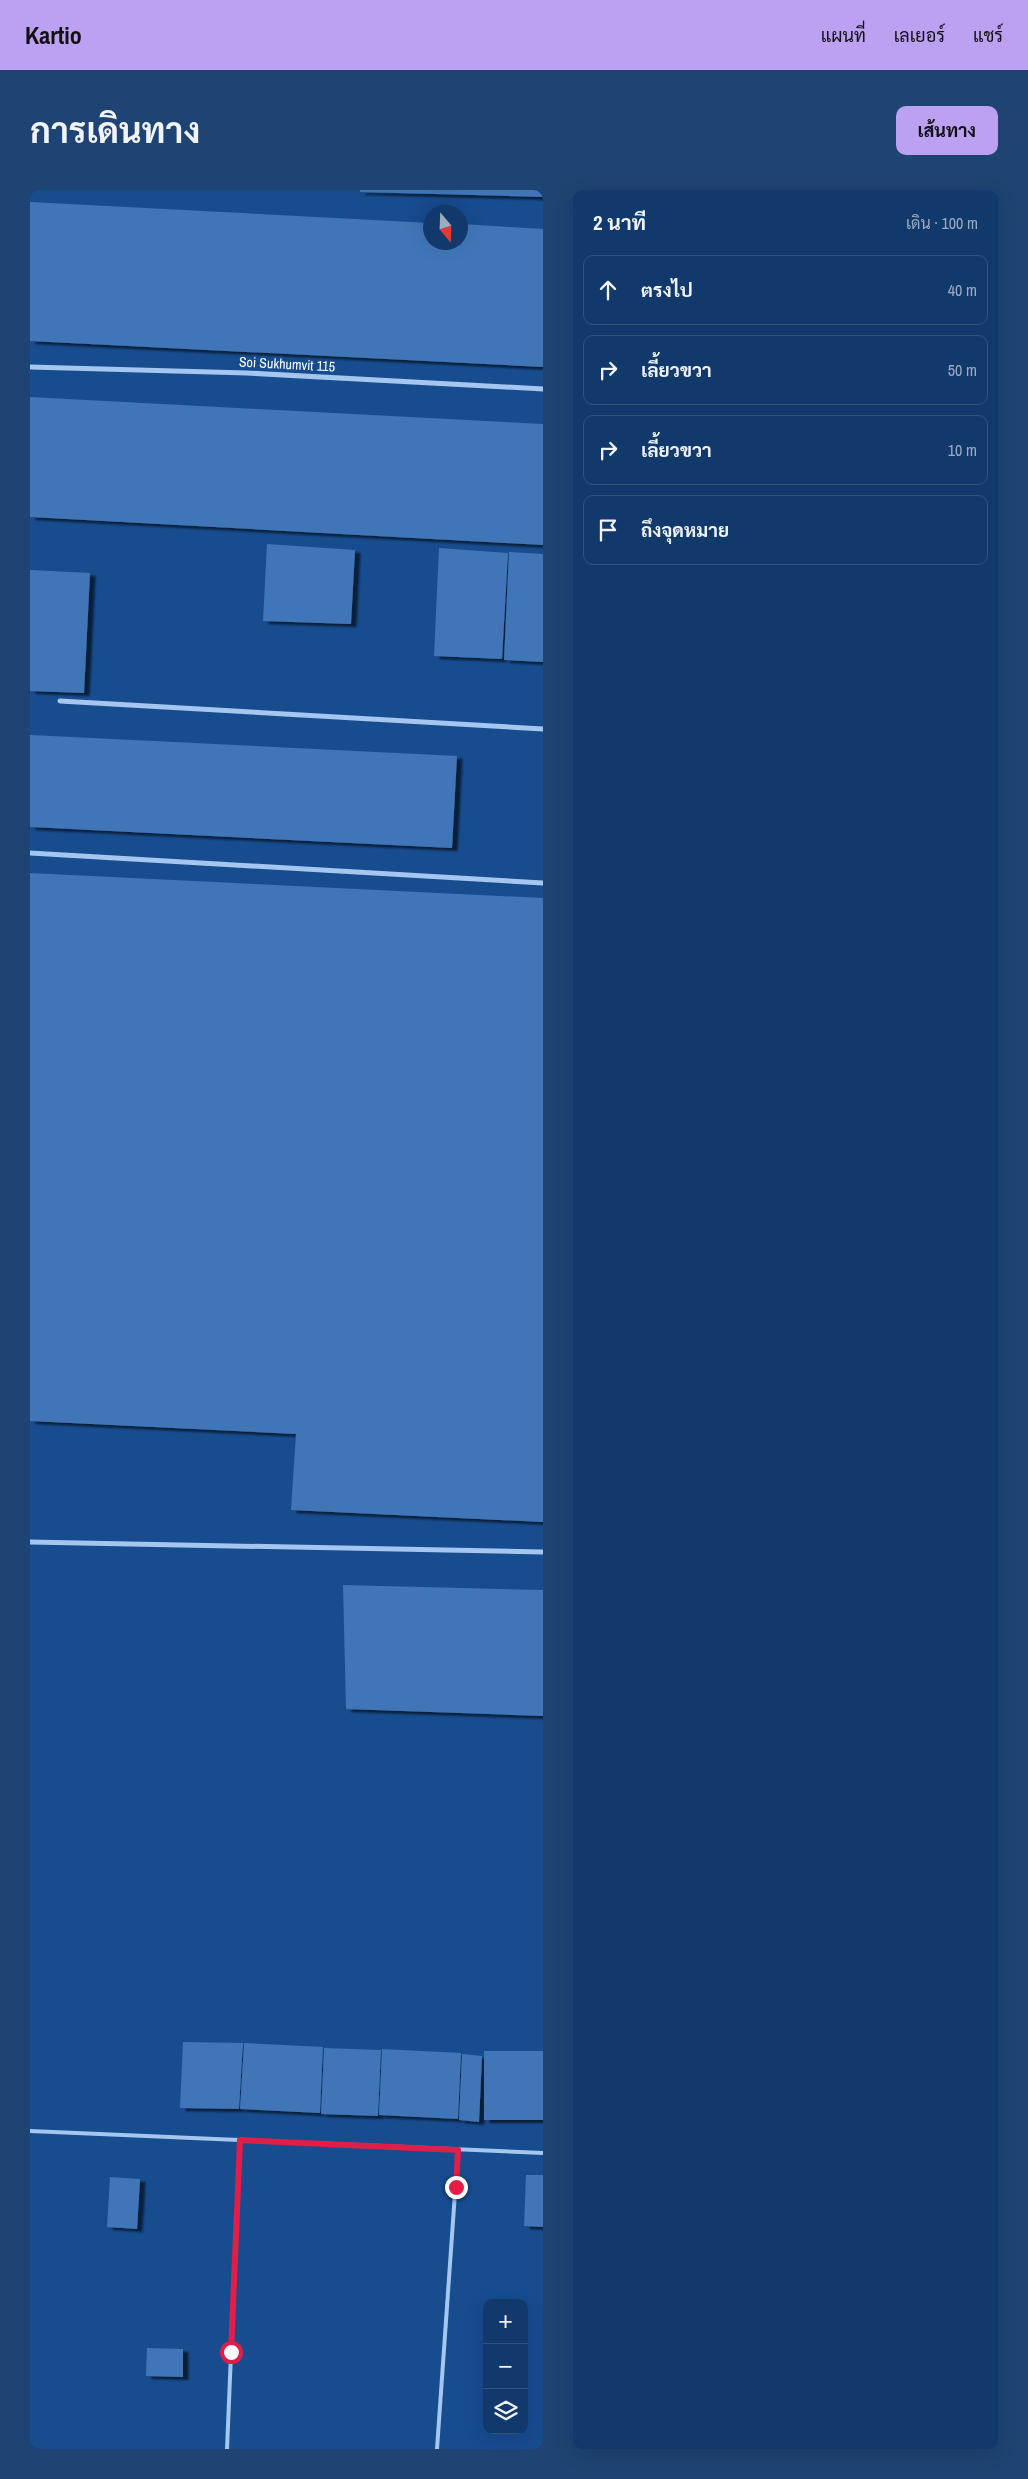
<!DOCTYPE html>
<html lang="th">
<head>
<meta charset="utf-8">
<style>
	:root { --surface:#11396b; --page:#1e4473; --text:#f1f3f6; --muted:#9cacc1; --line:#30537e; --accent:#bca0f2 }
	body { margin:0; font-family:"Archivo Narrow",Sarabun,sans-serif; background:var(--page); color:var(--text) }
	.controls { position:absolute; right:15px; bottom:15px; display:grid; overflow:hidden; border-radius:10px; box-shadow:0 5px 20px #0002 }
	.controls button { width:45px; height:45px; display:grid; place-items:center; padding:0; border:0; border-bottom:1px solid var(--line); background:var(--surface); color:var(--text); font:25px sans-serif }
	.compass { position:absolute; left:393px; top:15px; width:45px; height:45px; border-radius:50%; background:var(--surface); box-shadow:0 5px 20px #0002; rotate:161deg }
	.stop { position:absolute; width:15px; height:15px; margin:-11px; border:4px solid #e11d48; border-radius:50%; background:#fff }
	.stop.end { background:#e11d48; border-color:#fff; box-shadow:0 1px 5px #0008 }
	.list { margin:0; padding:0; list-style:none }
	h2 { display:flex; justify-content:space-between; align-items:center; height:65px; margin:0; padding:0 20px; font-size:21px }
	h2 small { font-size:16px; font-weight:400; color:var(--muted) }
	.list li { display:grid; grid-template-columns:32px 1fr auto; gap:15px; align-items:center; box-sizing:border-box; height:70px; margin:0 10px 10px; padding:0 10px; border:1px solid var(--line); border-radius:10px }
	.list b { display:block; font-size:19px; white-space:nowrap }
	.list em { font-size:16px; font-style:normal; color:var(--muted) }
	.icon { flex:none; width:28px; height:28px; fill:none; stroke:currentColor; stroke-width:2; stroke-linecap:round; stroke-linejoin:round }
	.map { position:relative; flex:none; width:513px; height:2259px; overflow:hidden; border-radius:10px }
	header { display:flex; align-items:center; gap:30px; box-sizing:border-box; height:70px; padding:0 25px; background:var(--accent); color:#111 }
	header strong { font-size:24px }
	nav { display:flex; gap:28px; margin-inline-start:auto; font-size:18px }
	.intro { display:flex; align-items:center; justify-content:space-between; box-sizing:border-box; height:120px; padding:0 30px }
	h1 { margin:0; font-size:35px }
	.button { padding:12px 22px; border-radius:10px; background:var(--accent); color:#111; font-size:18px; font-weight:700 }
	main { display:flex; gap:30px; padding:0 30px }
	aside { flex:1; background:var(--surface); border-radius:10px; box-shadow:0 5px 20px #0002 }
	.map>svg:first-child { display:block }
</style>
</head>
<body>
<header>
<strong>Kartio</strong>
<nav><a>แผนที่</a><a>เลเยอร์</a><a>แชร์</a></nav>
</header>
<div class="intro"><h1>การเดินทาง</h1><a class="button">เส้นทาง</a></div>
<main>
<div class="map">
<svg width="513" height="2259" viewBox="0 0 513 2259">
	<defs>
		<filter id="shadow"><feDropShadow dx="5.5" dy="3" stdDeviation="1" flood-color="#0009"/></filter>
	</defs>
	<rect width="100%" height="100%" fill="#174c8f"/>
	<path fill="#4076b7" filter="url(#shadow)" d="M330,0H513V7L330,2Z
		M0,12L400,33V52H431V34L513,39V177L0,151Z
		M0,207L513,234V355L0,327Z
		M237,354L325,360L321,434L233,431Z
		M409,358L478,363L472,469L404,466Z
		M479,362L513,364V472L474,470Z
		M0,380L60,383L54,503L0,501Z
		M0,545L427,566L422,658L0,637Z
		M0,683L513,708V1332L261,1320L266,1244L0,1231Z
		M313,1395L513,1400V1526L316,1519Z
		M153,1852L213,1853L209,1919L150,1918Z
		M214,1853L293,1857L290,1923L210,1919Z
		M294,1858L351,1860L348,1926L291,1924Z
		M352,1859L431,1863L428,1929L349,1925Z
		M454,1861H513V1930H454Z
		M432,1864L452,1866L449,1932L429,1930Z
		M496,1985H513V2037L494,2036Z
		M80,1987L110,1989L107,2039L77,2037Z
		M117,2158L153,2159V2187L116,2186Z"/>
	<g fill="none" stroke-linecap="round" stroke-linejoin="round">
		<path stroke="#a4c6ef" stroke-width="4" d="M0,1941L513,1963
			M197,2259L210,1950
			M407,2259L428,1960"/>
		<path stroke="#a4c6ef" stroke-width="5" d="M0,177L217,183L513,199
			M30,511L513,539
			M0,663L513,693
			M0,1352L513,1362"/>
	</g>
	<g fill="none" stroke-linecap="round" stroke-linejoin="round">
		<path stroke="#e11d48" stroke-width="6" d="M201,2162L210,1950L428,1960L426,1997"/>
	</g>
	<g text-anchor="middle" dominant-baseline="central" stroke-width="4.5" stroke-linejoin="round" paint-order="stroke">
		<g font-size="14" fill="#fff" stroke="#174c8f">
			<text transform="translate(257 174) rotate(3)">Soi Sukhumvit 115</text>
		</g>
	</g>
</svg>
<div class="controls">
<button>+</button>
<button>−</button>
<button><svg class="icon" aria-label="layers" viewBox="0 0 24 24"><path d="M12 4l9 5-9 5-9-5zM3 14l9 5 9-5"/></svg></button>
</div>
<svg class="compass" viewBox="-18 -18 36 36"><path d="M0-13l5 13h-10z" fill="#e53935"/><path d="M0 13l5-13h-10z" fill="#9cacc1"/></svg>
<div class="stop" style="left:201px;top:2162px"></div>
<div class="stop end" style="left:426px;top:1997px"></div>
</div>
<aside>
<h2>2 นาที<small>เดิน · 100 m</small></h2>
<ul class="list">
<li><svg class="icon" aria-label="ahead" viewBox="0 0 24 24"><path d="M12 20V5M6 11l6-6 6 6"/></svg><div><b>ตรงไป</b></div><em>40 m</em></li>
<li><svg class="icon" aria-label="right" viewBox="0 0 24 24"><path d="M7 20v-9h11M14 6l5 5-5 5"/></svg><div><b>เลี้ยวขวา</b></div><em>50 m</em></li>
<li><svg class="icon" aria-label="right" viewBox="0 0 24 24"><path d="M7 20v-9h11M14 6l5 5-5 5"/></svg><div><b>เลี้ยวขวา</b></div><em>10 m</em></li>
<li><svg class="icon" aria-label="arrive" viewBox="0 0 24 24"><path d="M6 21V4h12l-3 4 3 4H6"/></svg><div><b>ถึงจุดหมาย</b></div></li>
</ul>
</aside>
</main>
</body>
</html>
